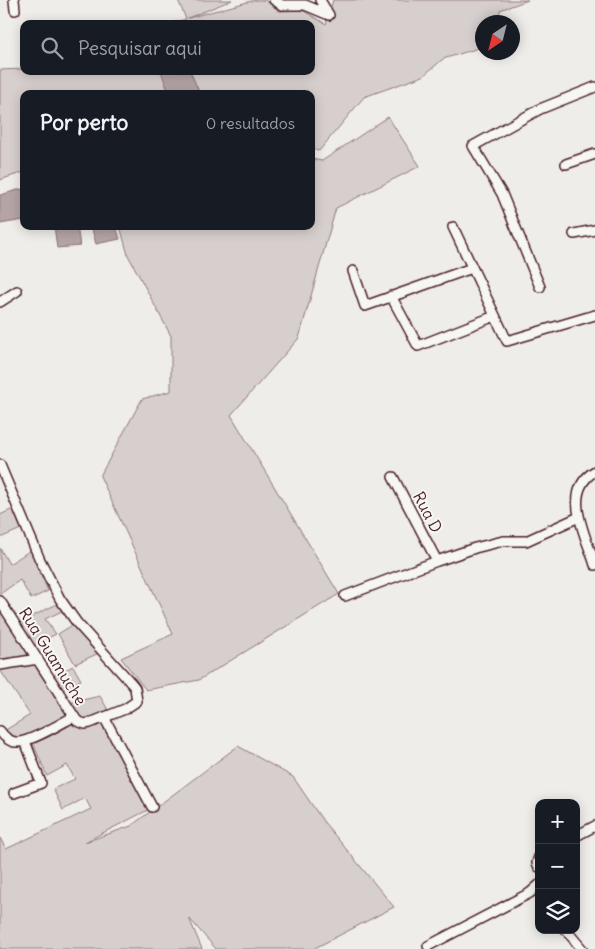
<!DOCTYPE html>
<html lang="pt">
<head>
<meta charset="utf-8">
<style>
	:root { --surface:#171b24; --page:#242831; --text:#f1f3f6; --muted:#9ea1a6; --line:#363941 }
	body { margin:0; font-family:Delius,sans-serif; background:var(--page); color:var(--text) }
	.controls { position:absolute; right:15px; bottom:15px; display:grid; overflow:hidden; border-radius:10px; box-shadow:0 2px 12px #0003 }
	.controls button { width:45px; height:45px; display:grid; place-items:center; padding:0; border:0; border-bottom:1px solid var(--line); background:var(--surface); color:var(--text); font:25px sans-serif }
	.compass { position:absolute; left:475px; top:15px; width:45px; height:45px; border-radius:50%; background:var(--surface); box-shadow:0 2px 12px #0003; rotate:215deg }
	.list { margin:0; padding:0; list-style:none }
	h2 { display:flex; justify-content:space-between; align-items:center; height:65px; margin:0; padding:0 20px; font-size:21px }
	h2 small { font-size:16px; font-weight:400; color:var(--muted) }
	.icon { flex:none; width:28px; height:28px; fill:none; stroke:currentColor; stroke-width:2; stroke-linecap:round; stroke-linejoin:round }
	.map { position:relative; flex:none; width:595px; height:949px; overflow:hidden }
	.search { position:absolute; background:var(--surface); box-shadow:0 2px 12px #0003; left:20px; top:20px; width:295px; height:55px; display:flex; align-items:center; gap:12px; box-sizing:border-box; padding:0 18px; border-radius:10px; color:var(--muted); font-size:19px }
	.panel { position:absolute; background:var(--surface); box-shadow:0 2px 12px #0003; left:20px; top:90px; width:295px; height:140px; border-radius:10px }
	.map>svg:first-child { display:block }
</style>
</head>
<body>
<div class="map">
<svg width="595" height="949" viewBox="0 0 595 949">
	<rect width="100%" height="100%" fill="#efedea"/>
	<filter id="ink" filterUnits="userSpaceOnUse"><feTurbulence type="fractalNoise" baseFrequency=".02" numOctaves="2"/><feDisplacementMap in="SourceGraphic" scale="10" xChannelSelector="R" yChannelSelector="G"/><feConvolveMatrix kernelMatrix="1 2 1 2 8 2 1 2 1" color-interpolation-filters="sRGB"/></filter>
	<g filter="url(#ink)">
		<path fill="#d7cfce" stroke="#90777c" d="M178,0H232L188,18L255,0H265L279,11L302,10L326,24L333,0H528L500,10L499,22H482V47L443,59L423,76L364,97L319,151L311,149V94H24V172L0,180V70L24,69V71H311V24H168L186,19Z
			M388,117L420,166L336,208L299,338L231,415L339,594L199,680L146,690L121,658L173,634L100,476L142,399L171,391V336L128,255L120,226H311V159L322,161Z
			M13,509L21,529L0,538V515Z
			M0,548L9,564L31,550L48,591L31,599L20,580L0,594Z
			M57,604L62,611L45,619L56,634L33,646L19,623Z
			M0,607L29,656L0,659Z
			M74,624L99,653L75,664L58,634Z
			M34,664L68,717L19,738L4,731L30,715L0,670Z
			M73,666L81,680L61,691L53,676Z
			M100,696L108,710L89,721L79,718L69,703Z
			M101,722L148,810L85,842L131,826L238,746L293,777L323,821L394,907L313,949H216L189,918L202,949H0V838L6,849L91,809L85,798L63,810L53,789L75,779L67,765L47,776L33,743L72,723L84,729Z"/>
		<path fill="#b4a4a5" stroke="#8a6f74" d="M161,71H190L200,94H169Z
			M21,189L24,190V220L0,224V195Z
			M54,226H77L80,246L57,248Z
			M91,226H116L120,239L96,244Z"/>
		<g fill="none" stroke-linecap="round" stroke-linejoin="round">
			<g stroke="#4a1f2b" stroke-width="12">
				<path id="minor" d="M14,0L15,10
					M274,0L282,5H305L329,15
					M320,0L329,15
					M566,164L595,154
					M453,227L507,341L595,315
					M574,234L595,230
					M353,271L365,306L472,268
					M540,287L502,194L473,146L540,109L595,87
					M391,296L418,346L495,316
					M0,302L17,291
					M0,465L40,560L60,599L77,623L132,684L135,688L137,701L125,709L90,723L85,724L77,721L0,601
					M595,471C560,492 587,537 595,565
					M393,477L437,561
					M345,596L437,561L475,548L503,541H526L579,517
					M0,665L38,659
					M104,717L152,807
					M0,731C4,737 11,743 19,742C32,741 60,724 73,717
					M14,793L41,783L25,741
					M576,836L595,826
					M539,857L537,863L539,867
					M566,930L582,949
					M428,946L530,893L539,885"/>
			</g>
			<use href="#minor" stroke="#f6f6f2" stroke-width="9"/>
		</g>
	</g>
	<g text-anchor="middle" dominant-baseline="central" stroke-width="4" stroke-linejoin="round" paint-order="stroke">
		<g font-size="16" fill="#4a1f2b" stroke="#f6f6f2">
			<text transform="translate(428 512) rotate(62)">Rua D</text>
			<text transform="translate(53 656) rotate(58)">Rua Guamuche</text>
		</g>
	</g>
</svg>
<div class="controls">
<button>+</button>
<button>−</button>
<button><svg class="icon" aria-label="layers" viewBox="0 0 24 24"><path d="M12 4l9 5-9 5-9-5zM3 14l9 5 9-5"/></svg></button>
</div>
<svg class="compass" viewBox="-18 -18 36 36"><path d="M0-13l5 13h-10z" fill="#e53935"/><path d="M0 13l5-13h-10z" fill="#9ea1a6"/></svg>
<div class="search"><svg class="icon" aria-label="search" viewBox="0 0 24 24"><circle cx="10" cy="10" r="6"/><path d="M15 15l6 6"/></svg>Pesquisar aqui</div>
<section class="panel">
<h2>Por perto<small>0 resultados</small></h2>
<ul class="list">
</ul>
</section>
</div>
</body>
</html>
